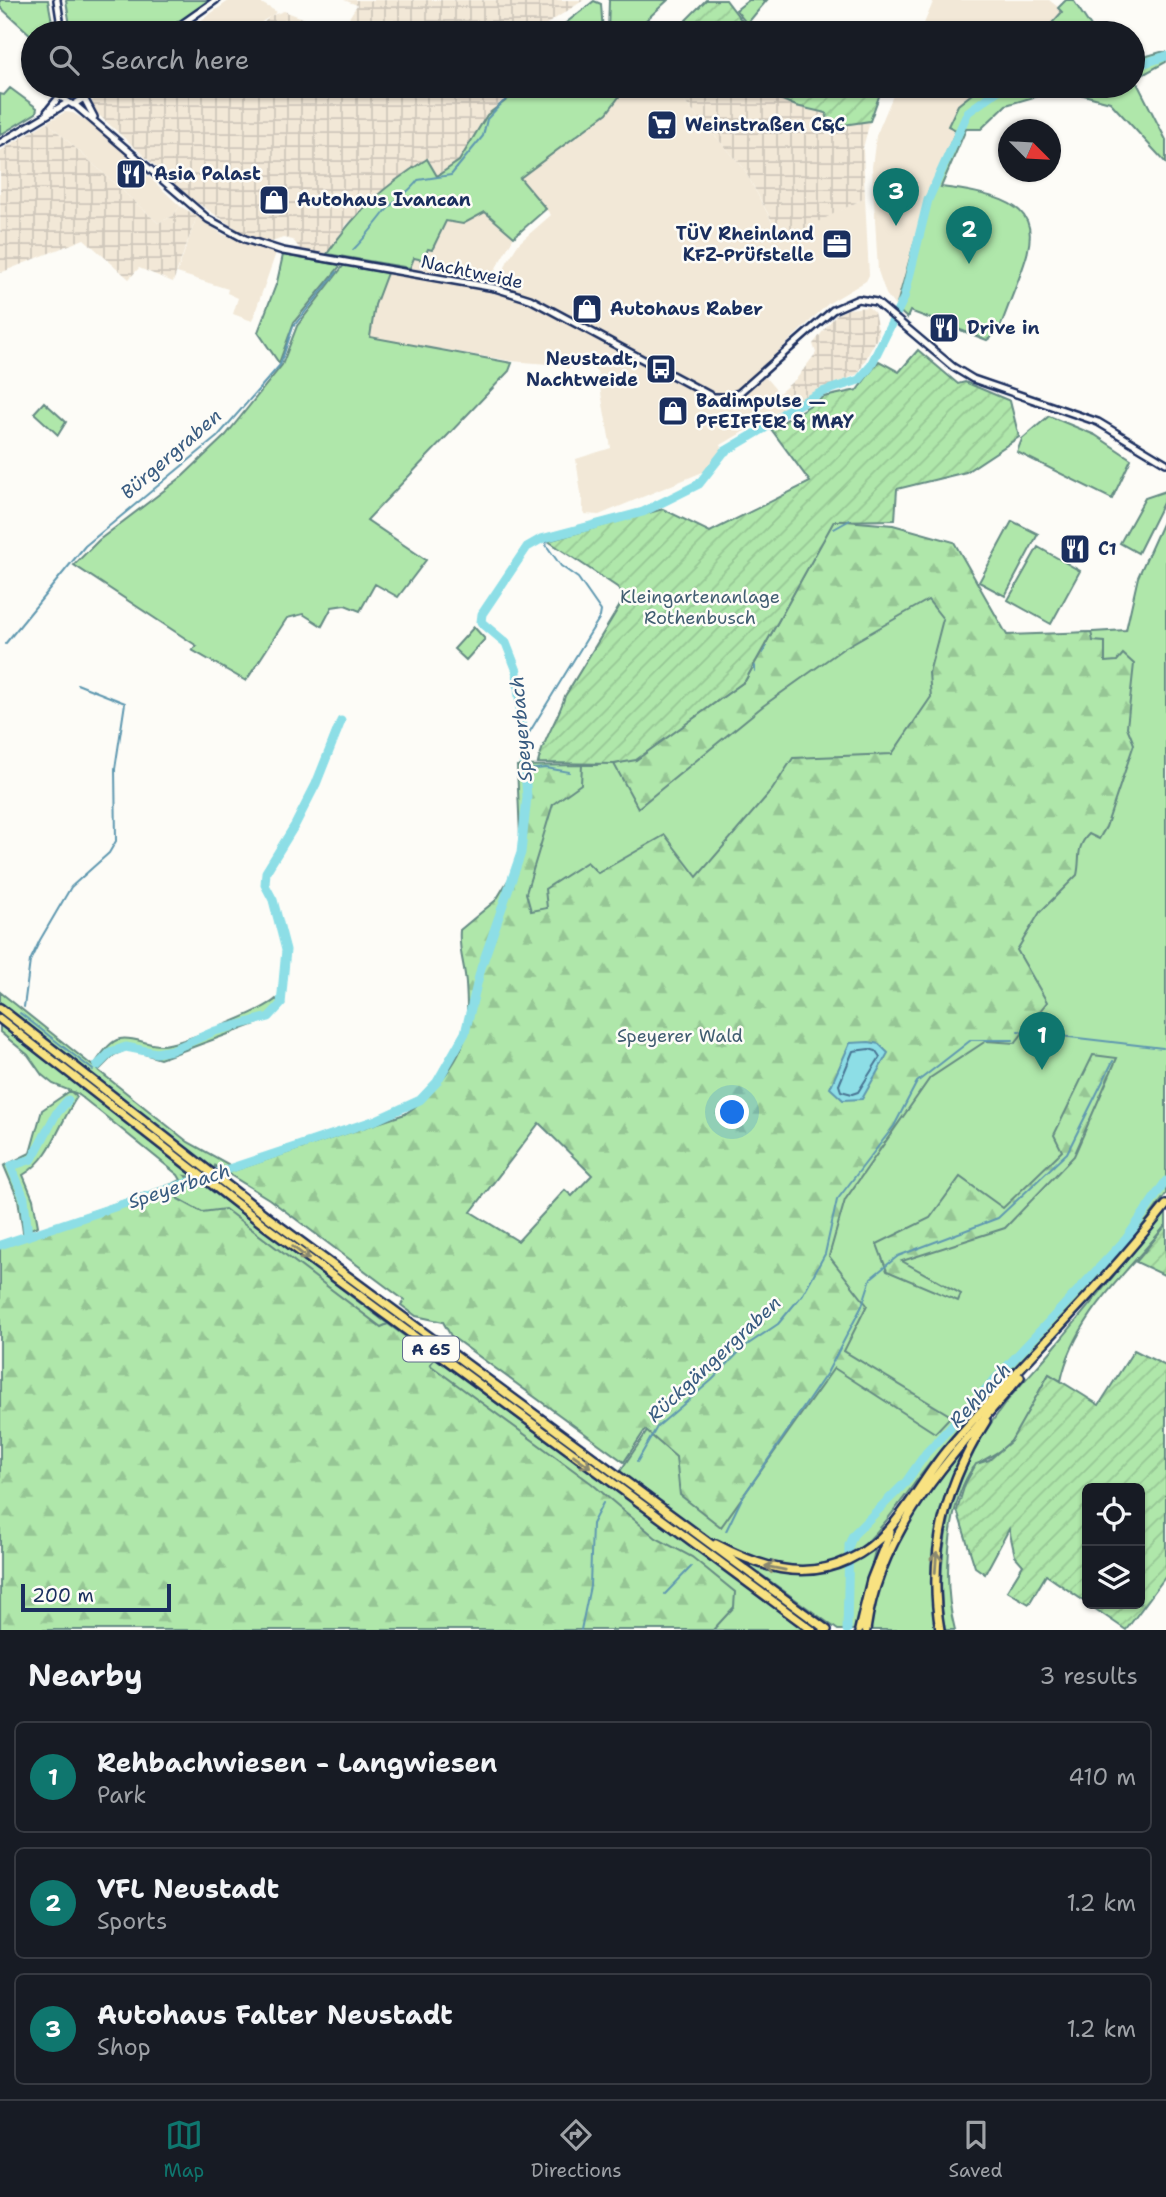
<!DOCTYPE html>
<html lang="en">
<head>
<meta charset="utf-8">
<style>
	:root { --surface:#171b24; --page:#20242c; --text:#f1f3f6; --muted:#9ea1a6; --line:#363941; --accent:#0f766e }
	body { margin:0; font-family:"Shantell Sans",sans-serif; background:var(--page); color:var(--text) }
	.controls { position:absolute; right:21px; bottom:21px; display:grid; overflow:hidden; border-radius:10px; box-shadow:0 2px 5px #0004 }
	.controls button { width:63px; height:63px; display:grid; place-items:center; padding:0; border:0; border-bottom:2px solid var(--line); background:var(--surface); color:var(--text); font:35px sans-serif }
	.compass { position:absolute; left:998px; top:119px; width:63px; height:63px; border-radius:50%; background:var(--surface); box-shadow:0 2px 5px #0004; rotate:114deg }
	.scale { position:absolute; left:21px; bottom:18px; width:150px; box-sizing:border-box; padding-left:7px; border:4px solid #1b2f5e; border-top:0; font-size:19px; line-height:24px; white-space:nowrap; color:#1b2f5e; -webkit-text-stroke:5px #fdfcf7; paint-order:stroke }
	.you { position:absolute; left:733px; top:1113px; width:24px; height:24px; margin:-18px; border:5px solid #fff; border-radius:50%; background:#1a73e8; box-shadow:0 0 0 10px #1a73e833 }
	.badge { display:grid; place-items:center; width:46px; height:46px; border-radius:50%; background:var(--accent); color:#fff; font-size:23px; font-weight:700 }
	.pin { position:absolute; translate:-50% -58px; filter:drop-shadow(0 2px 4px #0008) }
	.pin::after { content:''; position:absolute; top:37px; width:24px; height:21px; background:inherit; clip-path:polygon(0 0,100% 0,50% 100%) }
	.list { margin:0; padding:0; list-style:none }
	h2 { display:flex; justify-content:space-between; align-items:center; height:91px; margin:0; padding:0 28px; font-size:30px }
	h2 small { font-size:23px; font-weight:400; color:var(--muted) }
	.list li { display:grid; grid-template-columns:46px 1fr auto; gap:21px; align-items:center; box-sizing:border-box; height:112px; margin:0 14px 14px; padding:0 14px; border:2px solid var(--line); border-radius:10px }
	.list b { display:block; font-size:26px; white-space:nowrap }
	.list p { margin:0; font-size:23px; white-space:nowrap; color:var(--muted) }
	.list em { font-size:23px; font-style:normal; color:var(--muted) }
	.icon { flex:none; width:38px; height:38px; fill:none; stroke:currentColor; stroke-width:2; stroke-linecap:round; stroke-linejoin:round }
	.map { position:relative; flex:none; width:1166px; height:1630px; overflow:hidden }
	.search { position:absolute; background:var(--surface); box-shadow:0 2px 5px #0004; left:21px; right:21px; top:21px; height:77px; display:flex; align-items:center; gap:18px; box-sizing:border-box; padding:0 24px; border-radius:38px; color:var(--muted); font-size:26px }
	.sheet { height:469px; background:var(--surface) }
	nav { display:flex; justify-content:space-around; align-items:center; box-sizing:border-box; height:98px; border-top:2px solid var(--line); background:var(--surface); font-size:19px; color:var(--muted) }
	nav a { display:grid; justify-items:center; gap:4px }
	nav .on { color:var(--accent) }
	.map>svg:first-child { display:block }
</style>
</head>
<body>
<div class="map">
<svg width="1166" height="1630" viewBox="0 0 1166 1630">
	<defs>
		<pattern id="industrial-grid" width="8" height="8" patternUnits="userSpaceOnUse" patternTransform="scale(1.75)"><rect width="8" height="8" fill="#f2e8d7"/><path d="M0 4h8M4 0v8" fill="none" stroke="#cfc7bb"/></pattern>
		<pattern id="forest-firs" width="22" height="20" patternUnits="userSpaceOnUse" patternTransform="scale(1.75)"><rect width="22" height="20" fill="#afe7aa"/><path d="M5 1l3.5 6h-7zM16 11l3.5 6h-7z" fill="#96c695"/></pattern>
		<pattern id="garden-furrows" width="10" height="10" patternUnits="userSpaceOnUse" patternTransform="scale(1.75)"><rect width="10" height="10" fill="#afe7aa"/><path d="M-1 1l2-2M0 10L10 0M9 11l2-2" fill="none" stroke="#96c695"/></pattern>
	</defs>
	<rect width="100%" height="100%" fill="#fdfcf7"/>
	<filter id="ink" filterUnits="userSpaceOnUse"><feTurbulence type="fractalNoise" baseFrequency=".0143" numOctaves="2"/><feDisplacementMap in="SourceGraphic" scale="14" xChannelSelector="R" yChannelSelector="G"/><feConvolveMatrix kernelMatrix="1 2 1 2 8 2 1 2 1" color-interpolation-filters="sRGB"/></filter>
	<g filter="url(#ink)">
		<path fill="#f2e8d7" d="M230,0H256L277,12L263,21L254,33H183Z
			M934,0H1049L1063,11L1043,33H920Z
			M627,86H670L743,167L781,239L865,198L869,275L866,281L829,303L759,370L789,405L721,445L723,450L710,469L599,515L584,514L576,459L611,448L597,371L575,360L568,369L560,365L511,361L370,337L375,305L387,273L496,293L507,262L519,243L551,215L519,178L607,113Z
			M897,86H982L958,105L948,126L956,129L927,197L896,308L886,294L878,271L872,167L876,136Z
			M65,112L73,113L95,126L180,206L173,216L158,223L47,122Z
			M485,212L514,237L489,280L410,268L414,257L432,249L446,221L463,224Z
			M197,216L222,234L276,253L252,321L233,314L238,298L227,293L228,289L177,273Z"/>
		<path fill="url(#industrial-grid)" d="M344,0H584L533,33H254L270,16L284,11L340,32L357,5Z
			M107,86H497L506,98L487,115L458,162L437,176L428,159L347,224L327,254L300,249L293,240L283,238L269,243L244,234L193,200L92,109L93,95Z
			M670,86H750L796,106L826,113L830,127L870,121L863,148L865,198L782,240L743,167Z
			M47,122L158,223L173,216L180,206L197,216L173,282L139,268L129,279L84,239L0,273V151Z
			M868,307L874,312L879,334L858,374L789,405L779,393L797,378L816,353L813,344L827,326L836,315L848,309Z"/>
		<path fill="#afe7aa" stroke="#658b84" stroke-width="2" d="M0,0H48L54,33H33V37L0,7Z
			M66,0H212L164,33H71Z
			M609,0H668L632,33H608Z
			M749,0H767L747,24L736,10Z
			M1066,0H1073L1095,33H1043L1062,12L1058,8Z
			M594,1L601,4L603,33H553Z
			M1161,52H1166V62L1135,79L1166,140V163L1110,102L1061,89L1006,105L981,129H966L941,187C1068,202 1031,240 999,331L987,340L910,311L907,318L896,308L927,197L956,130L948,126L958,105L982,86H1133V60Z
			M525,86L526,89L531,86H627L607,113L520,178L546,209L514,237L485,212L463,224L446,221L432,250L428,249L423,260L414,258L410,268L327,254C356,211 384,186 427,159L437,176L459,161L487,115Z
			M10,88L37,108L36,113L0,135V94L4,95Z
			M283,255L341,265L294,322L279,363L258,332L277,282Z
			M344,265L387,273L375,305L370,337L512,363L509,371L367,520L426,560L398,597L375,584L360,611L345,605L332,607L322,626L303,614L287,618L246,681L192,650L197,646L74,565L99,540L183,476L226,435L282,365L297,326Z
			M44,402L66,422L58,435L34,413Z
			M1049,416L1095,435L1131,459L1112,499L1017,452L1022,439Z
			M1166,491V497L1138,553L1120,543L1145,498Z
			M1166,515V1194C1102,1285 1019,1363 945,1445C913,1481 890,1524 854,1554C833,1571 792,1568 767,1563L764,1569C802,1581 839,1571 872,1549L875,1551L855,1630H838L760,1574L749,1589L804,1630H575L430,1364L435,1358L610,1486L652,1424L547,908L532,915L511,893L525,854V796L582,765H597L829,545L1007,637L1126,630L1138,577Z
			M1012,521L1038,534L1005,596L979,582Z
			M1038,547L1080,571L1051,624L1008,600Z
			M474,627L485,639L466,660L454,649Z
			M0,992L188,1142L228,1164L233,1170L225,1173L215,1166L214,1170L0,1002Z
			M276,999L284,1004L269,1019L185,1050L160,1059L128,1049L114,1055L99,1070L94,1065C101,1056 108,1042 120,1039C133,1036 149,1046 162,1045C181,1044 263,1011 276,999Z
			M0,1024L194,1177L186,1176L198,1185L203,1184L388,1324L381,1328L300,1269L212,1212H202L178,1199L172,1184L181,1180L178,1175L78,1094L53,1084L42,1075L28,1055L0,1032Z
			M70,1091L77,1097C59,1123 52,1158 23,1175L33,1199L38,1226L23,1232L18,1199L4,1166L30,1153L42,1110Z
			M1166,1212V1225C1127,1272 1074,1318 1061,1381L1049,1374C1037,1395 1027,1420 1012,1440C1002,1454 978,1459 970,1472C946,1512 943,1585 955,1630H944C933,1546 953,1472 1004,1405C1020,1384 1040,1365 1057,1344C1093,1300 1130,1257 1166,1212Z
			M974,1434C972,1449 958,1467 952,1482C932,1529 928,1580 937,1630H869C882,1553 926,1493 974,1434Z"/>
		<path fill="url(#forest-firs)" stroke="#658b84" stroke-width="2" fill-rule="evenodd" d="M834,520L893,525L954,542L1007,635L1091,632L1093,641L1105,642V662L1117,661L1123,654L1134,664L1127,727L1134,744L1106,827L1099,839L1089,834C1075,848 1081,858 1077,875L1040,912L1017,950L1047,1002L1015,1043L986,1041L930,1078L845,1200L829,1256L867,1305L844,1351L951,1416L935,1433L834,1368L721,1527L680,1495L676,1457L645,1430L624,1462L451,1336L443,1322L416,1316L401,1305L404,1300L269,1199L227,1173L405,1114C428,1099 461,1062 466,1033C468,1018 467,999 466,984C465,965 458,950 460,930L496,900L521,859L517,766L582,765L581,784L553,804L526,893L531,911L547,908L545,889L587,862L598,873L665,835L697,877L772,790L793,758L892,754L931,697L929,673L943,619L928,600L844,648L763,706L638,808L614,764L636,759L745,681ZM539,1123L592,1175L572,1196L565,1190L518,1241L471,1212Z
			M1093,1055L1117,1058L1074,1156L1005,1228L902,1261L961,1294L958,1301L887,1271L877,1244L930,1218L960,1177L1003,1208L1062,1151L1054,1135Z
			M172,1184L178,1199L202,1212L225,1209L381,1327L388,1324L435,1358L430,1365L591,1483L656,1538L692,1557L735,1592L734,1607L713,1630H0V1243Z"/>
		<path fill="url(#garden-furrows)" stroke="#658b84" stroke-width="2" d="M706,0H726L751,33H698L686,20Z
			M750,86H876L882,88L870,121L830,127L826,113L796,106Z
			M918,350L958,384L965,382L1010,401L1019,437L966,472L897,489L895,520L834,521L745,681L636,760L614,764L538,763C543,739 558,720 565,696L625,597L617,587L548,541L663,509L710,532L810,482L771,429L824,397L857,390L879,361L899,372Z
			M1166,1225V1276L1136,1262Z
			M1134,1350L1166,1366V1576L1126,1630L1088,1604H1140V1488H1087V1603L1046,1575L1029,1604L1007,1591L1023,1565L1015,1556L1009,1529L985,1574L975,1567L957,1510L965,1484L976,1464L989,1460L1011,1441L1049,1374L1099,1405Z"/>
		<path fill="#8ddee6" stroke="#5f98b0" stroke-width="2" d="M869,1042L879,1044L888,1053L862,1099L843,1100L830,1088L850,1043Z"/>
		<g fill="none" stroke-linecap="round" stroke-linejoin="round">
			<path stroke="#497594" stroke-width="2" d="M869,1049L876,1051L880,1057L858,1092L852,1094L841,1091L839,1085L853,1051Z"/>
			<path stroke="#5f98b0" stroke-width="2" d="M353,250C365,238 374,226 385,212C395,199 409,193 418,180L451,175L483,136L487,119L503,102L528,86
				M834,529L850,520
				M5,644L85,546L217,437L280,365L293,327L337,272
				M763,653L766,647
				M755,671V666
				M521,746L600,617L601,611L578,578L561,566L546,545L548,538
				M526,770L546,768L569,772
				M24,1007L30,961L40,940L71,887L109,853L116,841L115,769L125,703L77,684
				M20,1013L93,1070
				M1018,1031L1163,1048
				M637,1462L657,1427L712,1380L744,1347L778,1324L803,1294L825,1254L837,1200L894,1126L917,1082L971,1040H1013
				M726,1531L742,1498L827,1373L862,1306L871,1278L898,1256L998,1218L1067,1153L1113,1061
				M665,1594L691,1567
				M581,1630L590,1586L592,1524L603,1503"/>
			<path stroke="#8ddee6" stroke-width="9" d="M1133,67L1166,56
				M97,1066L111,1052L126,1047L156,1053L172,1050L215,1031L269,1017L281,1004L286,950L273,900L265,885L266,872L295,825L316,784L341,721
				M28,1236L24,1198L11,1166L32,1159L56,1114L68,1100
				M0,1245L376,1120L420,1100L437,1082L465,1033L481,968L521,853L527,797L517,671L506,643L481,622L482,614L527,547L541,539L643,512L699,484L724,452L770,425L786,411L822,392L859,380L870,367L904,298L928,200L968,112L1004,86
				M847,1630L849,1545L853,1535L906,1482L926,1453L1126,1239L1166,1181"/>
			<g stroke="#1b2f5e" stroke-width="10">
				<path id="minor" d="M57,0L62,33
					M169,33L216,0
					M61,86L62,98L73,105L84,98V86
					M86,94L95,86
					M84,98L94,117
					M75,105L208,219L245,239L283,251L495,288L530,299L713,397H727L739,393L833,310L858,299L876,302L953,367L973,379L1098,422L1166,463
					M47,112L60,96
					M0,143L67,103"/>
			</g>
			<g stroke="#1b2f5e" stroke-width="12">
				<path id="highway" d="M0,1008L273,1221L827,1630
					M0,1019L268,1228L812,1630
					M716,1544C758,1566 802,1582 848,1560C895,1539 915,1489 946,1451C1017,1367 1098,1292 1166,1205
					M859,1630L871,1580L890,1532
					M866,1630C880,1526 955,1453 1020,1377
					M940,1630C927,1554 945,1485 986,1421"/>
			</g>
			<use href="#minor" stroke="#fdfcf7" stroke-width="5"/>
			<use href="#highway" stroke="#f8e281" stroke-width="7"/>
		</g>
		<defs><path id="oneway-shaft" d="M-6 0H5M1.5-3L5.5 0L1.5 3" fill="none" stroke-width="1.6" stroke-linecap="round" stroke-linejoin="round" transform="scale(1.75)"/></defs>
		<g stroke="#8a8870">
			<use href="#oneway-shaft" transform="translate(301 1253) rotate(37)"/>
			<use href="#oneway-shaft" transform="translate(582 1461) rotate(36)"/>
			<use href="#oneway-shaft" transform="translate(936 1562) rotate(-86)"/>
			<use href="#oneway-shaft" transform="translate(775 1568) rotate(-169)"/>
		</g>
	</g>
	<defs>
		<g id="supermarket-square" transform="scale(1.575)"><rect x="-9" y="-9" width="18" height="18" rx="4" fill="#1b2f5e" stroke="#fdfcf7"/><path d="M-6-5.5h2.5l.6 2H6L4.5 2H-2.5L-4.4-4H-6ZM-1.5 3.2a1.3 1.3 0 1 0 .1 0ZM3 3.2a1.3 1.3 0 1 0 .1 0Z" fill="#fff"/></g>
		<g id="restaurant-square" transform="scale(1.575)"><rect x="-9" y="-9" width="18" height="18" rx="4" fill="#1b2f5e" stroke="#fdfcf7"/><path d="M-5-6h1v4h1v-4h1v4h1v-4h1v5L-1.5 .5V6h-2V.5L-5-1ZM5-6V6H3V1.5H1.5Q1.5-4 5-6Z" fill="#fff"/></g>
		<g id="shop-square" transform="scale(1.575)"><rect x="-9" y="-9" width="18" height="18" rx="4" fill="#1b2f5e" stroke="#fdfcf7"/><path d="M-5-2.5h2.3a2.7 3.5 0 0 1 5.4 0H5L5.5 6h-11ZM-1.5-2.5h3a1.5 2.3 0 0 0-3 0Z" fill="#fff"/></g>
		<g id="office-square" transform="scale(1.575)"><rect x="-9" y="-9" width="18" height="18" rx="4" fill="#1b2f5e" stroke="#fdfcf7"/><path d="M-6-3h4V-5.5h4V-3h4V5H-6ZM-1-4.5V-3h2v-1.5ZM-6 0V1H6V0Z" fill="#fff"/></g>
		<g id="bus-square" transform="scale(1.575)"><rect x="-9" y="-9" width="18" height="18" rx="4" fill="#1b2f5e" stroke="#fdfcf7"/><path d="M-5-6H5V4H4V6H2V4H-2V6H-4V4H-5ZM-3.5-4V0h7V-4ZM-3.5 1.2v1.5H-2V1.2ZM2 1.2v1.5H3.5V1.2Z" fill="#fff"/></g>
	</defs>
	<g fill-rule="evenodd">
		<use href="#supermarket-square" x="662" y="125"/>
		<use href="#restaurant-square" x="131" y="174"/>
		<use href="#shop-square" x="274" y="200"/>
		<use href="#office-square" x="837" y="244"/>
		<use href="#shop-square" x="587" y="309"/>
		<use href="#restaurant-square" x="944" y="328"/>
		<use href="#bus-square" x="661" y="369"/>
		<use href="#shop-square" x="673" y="411"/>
		<use href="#restaurant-square" x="1075" y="549"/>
	</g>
	<g text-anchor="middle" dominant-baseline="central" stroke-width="5" stroke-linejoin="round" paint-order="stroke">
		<rect fill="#fdfcf7" stroke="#5f6c8c" stroke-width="2" x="403" y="1336.5" width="56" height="25" rx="5"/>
		<g font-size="16" font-weight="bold" fill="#1b2f5e">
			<text x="431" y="1349">A 65</text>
		</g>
		<g font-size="18" font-weight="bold" fill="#1b2f5e" stroke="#fdfcf7" text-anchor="start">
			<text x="685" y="125">Weinstraßen C&amp;C</text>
			<text x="154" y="174">Asia Palast</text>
			<text x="297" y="200">Autohaus Ivancan</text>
			<text x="814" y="234" text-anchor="end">TÜV Rheinland<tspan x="814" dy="21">KFZ-Prüfstelle</tspan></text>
			<text x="610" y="309">Autohaus Raber</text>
			<text x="967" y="328">Drive in</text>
			<text x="638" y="359" text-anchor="end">Neustadt,<tspan x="638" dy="21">Nachtweide</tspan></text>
			<text x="696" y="401">Badimpulse —<tspan x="696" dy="21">PFEIFFER &amp; MAY</tspan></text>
			<text x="1098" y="549">C1</text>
		</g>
		<g font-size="18" fill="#1b2f5e" stroke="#fdfcf7">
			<text transform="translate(472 272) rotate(12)">Nachtweide</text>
		</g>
		<g font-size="18" fill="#405d71" stroke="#fdfcf7">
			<text x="700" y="597">Kleingartenanlage<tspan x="700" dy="21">Rothenbusch</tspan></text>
			<text x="680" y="1036">Speyerer Wald</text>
		</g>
		<g font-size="19" font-style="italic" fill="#385b80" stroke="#fdfcf7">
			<text transform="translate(171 454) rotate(-41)">Bürgergraben</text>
			<text transform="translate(521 729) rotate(-95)">Speyerbach</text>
			<text transform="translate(179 1186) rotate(-18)">Speyerbach</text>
			<text transform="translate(714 1359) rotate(-43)">Rückgängergraben</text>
			<text transform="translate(980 1395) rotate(-47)">Rehbach</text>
		</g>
	</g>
</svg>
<div class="controls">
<button><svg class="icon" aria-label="locate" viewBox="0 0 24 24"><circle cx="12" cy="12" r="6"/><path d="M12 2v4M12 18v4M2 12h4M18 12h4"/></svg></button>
<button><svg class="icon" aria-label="layers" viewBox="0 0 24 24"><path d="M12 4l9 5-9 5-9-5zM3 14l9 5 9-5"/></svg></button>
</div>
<svg class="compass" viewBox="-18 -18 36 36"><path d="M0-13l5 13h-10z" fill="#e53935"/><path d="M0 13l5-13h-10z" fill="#9ea1a6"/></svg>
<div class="scale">200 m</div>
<div class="you"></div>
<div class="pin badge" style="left:1042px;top:1070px">1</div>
<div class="pin badge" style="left:969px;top:264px">2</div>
<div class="pin badge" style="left:896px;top:226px">3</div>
<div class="search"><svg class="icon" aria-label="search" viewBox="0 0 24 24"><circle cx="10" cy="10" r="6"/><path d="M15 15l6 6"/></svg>Search here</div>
</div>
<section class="sheet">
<h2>Nearby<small>3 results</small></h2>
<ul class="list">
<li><span class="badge">1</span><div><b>Rehbachwiesen - Langwiesen</b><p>Park</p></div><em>410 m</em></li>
<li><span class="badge">2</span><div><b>VFL Neustadt</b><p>Sports</p></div><em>1.2 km</em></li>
<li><span class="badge">3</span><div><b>Autohaus Falter Neustadt</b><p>Shop</p></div><em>1.2 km</em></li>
</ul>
</section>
<nav>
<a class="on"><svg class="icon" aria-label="map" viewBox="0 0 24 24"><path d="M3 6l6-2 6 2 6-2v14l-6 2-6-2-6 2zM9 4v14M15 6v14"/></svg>Map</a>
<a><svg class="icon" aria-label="directions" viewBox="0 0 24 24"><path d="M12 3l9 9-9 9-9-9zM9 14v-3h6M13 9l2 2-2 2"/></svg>Directions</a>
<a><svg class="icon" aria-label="saved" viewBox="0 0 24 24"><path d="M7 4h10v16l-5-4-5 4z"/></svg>Saved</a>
</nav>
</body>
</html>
